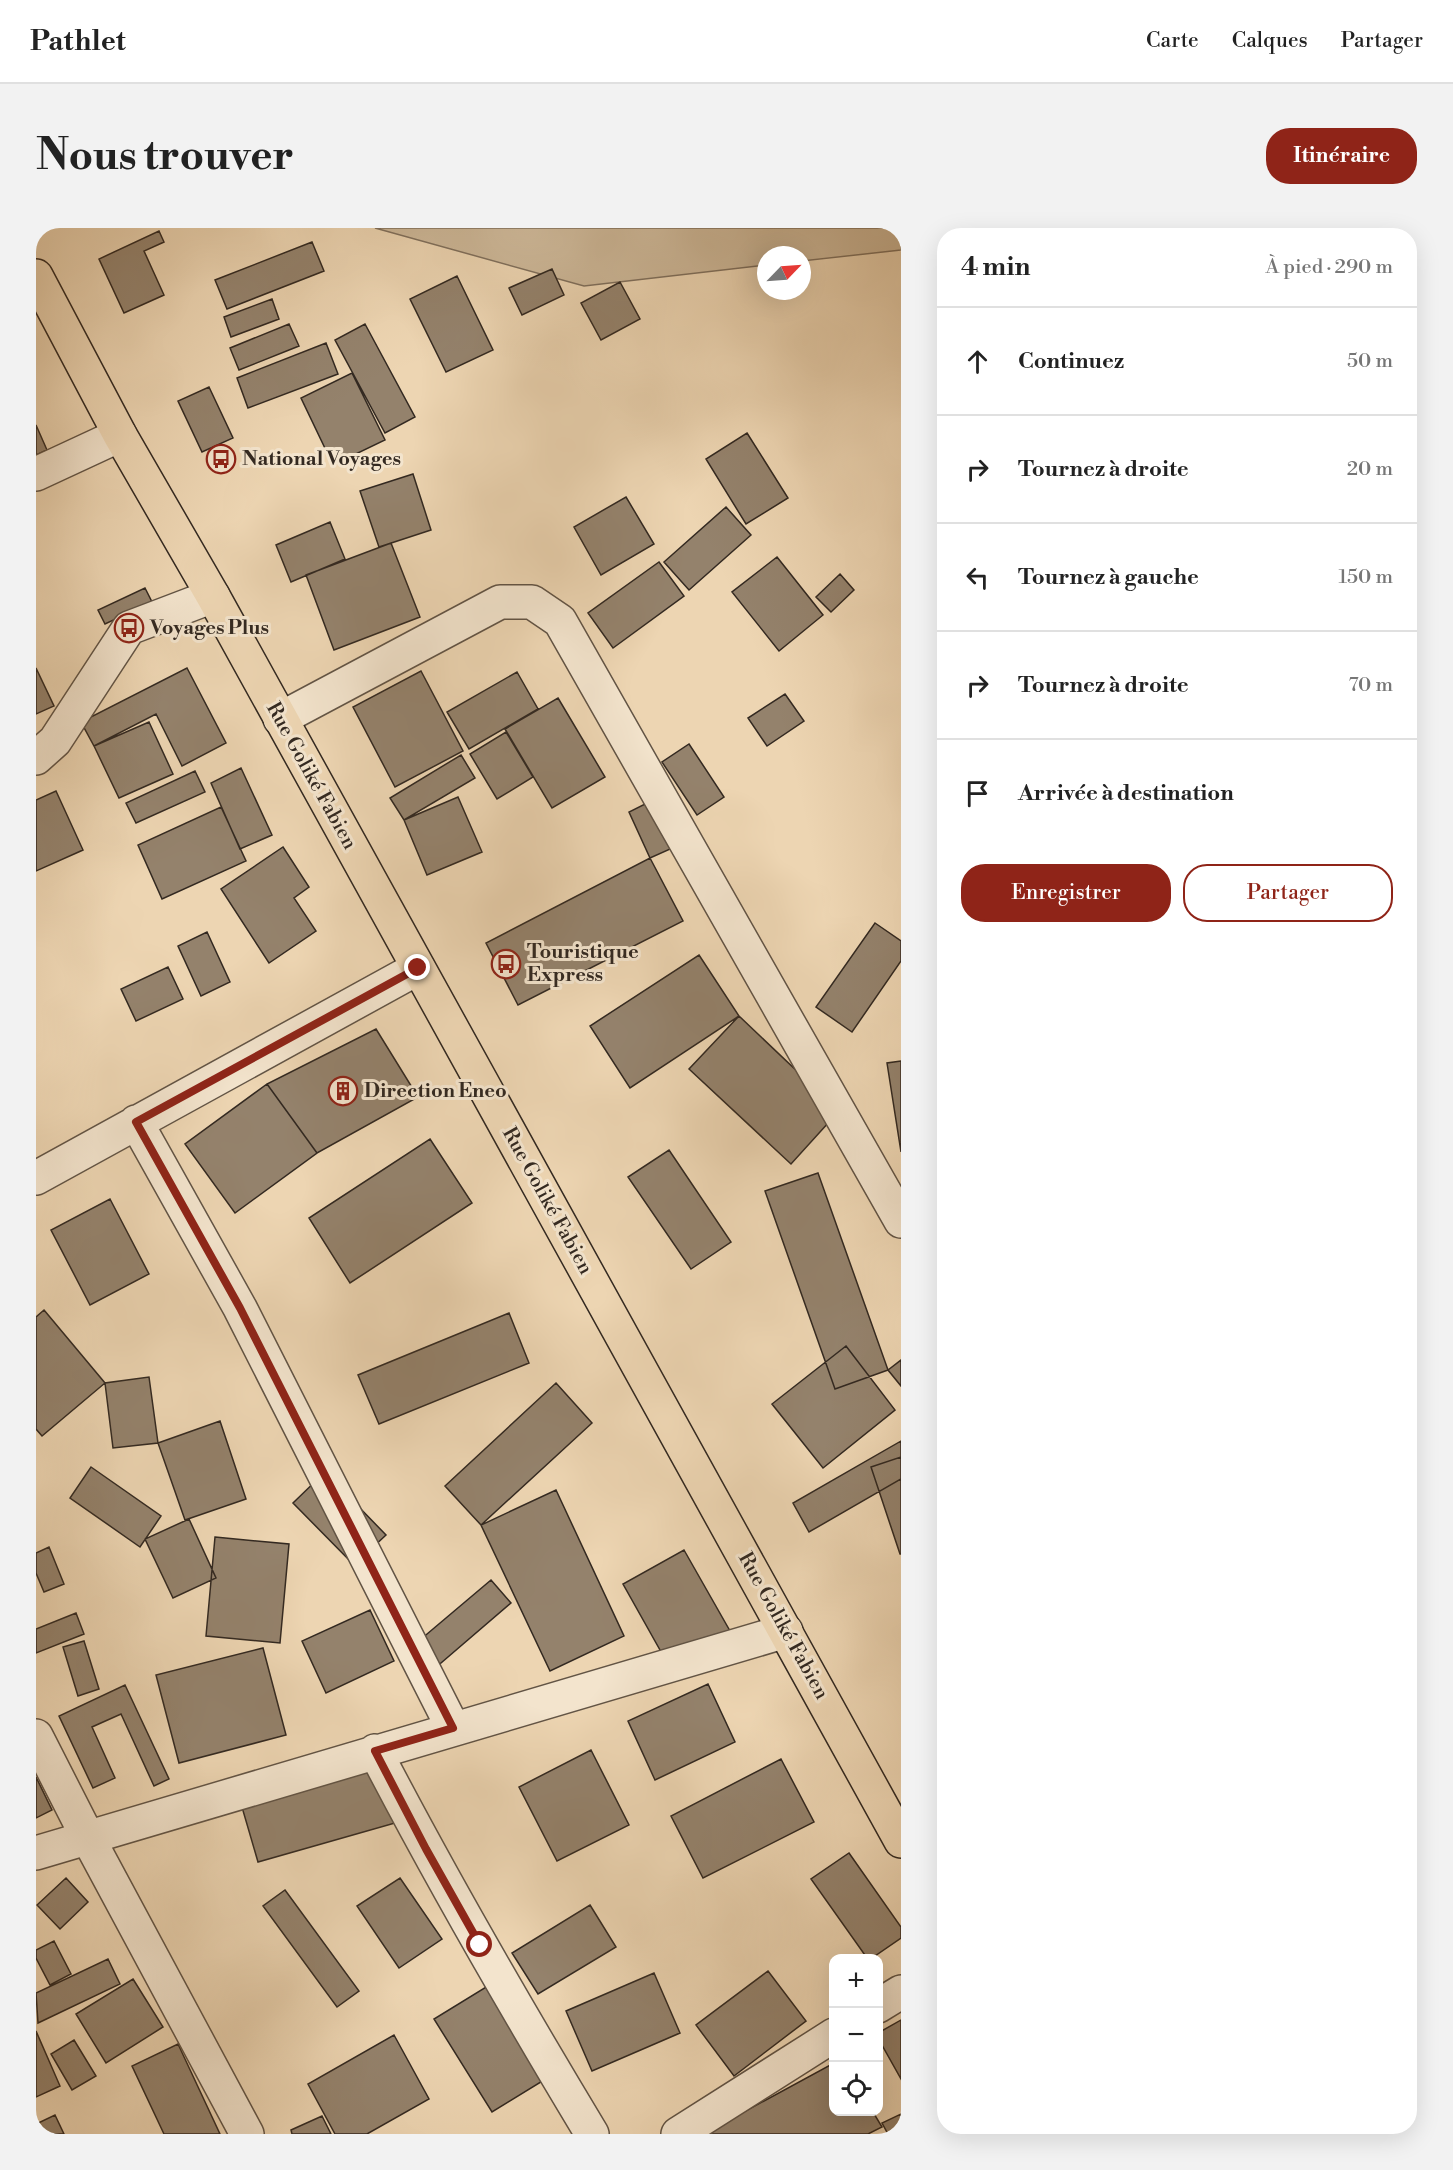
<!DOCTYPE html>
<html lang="fr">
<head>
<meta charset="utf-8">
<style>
	:root { --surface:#fff; --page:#f2f2f2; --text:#222; --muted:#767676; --line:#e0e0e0; --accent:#8f2418 }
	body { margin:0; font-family:"Libre Bodoni",serif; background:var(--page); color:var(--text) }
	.controls { position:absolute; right:18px; bottom:18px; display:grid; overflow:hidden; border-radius:12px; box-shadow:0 6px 24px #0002 }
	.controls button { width:54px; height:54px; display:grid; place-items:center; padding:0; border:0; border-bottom:2px solid var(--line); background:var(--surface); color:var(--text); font:30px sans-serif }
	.compass { position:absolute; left:721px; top:18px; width:54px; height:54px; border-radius:50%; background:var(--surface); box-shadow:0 6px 24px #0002; rotate:65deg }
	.stop { position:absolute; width:18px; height:18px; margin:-14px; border:4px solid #8f2418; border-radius:50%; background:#fff }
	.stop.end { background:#8f2418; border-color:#fff; box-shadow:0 2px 6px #0008 }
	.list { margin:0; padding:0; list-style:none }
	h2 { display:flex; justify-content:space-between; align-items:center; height:78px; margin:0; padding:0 24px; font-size:26px }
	h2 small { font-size:20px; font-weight:400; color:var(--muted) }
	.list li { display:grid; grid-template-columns:39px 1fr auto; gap:18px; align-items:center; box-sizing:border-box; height:108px; padding:0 24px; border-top:2px solid var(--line) }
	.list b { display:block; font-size:22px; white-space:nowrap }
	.list em { font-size:20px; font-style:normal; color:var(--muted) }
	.actions { display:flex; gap:12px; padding:18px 24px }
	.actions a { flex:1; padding:14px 0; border:2px solid var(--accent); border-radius:24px; text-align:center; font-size:21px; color:var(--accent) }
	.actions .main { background:var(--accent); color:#fff }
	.icon { flex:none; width:33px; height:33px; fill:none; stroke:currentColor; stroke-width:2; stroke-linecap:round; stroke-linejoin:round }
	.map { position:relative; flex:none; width:865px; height:1906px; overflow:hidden; border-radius:24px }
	header { display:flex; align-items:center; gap:36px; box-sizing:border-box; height:84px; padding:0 30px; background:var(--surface); border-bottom:2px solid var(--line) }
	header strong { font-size:28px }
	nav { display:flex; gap:33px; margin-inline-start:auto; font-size:21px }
	.intro { display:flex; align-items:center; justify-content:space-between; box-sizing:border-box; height:144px; padding:0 36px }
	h1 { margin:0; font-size:42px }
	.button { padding:15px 27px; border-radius:24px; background:var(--accent); color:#fff; font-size:21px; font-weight:700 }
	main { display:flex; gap:36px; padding:0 36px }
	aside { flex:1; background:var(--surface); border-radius:24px; box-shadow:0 6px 24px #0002 }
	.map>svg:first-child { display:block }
</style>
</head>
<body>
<header>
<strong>Pathlet</strong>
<nav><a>Carte</a><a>Calques</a><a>Partager</a></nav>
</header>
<div class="intro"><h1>Nous trouver</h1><a class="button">Itinéraire</a></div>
<main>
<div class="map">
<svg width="865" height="1906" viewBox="0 0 865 1906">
	<rect width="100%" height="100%" fill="#edd5b2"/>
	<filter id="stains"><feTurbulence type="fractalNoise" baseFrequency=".00333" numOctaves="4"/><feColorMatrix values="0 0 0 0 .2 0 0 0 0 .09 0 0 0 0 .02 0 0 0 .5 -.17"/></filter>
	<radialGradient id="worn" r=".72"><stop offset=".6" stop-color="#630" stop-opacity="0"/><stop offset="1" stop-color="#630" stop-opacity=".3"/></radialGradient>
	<path fill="#cdb899" stroke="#80705d" stroke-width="1.5" d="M339,0H865V22L766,33V27H730V37L548,58Z"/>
	<path fill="#94826c" stroke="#332921" stroke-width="1.5" d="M123,3L128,14L108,23L128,67L88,85L63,31Z
		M276,14L288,43L191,81L179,52Z
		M516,41L528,67L486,87L473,60Z
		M421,48L457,122L410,144L374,71Z
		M584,54L604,91L565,112L545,75Z
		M236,71L243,91L195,109L188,89Z
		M253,96L263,118L203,142L194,120Z
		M329,96L379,189L349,205L299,112Z
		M290,115L302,146L212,180L201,150Z
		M316,145L349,212L297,237L265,170Z
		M173,159L197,210L166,224L142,173Z
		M0,197L11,222L0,227Z
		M711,205L752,270L710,296L670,231Z
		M377,246L395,302L343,319L324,263Z
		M590,269L618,316L565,347L538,299Z
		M690,279L715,307L653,362L628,334Z
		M294,294L309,331L255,354L240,317Z
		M355,315L384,389L298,422L270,347Z
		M741,329L787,387L743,423L696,364Z
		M623,334L648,368L577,420L552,385Z
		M804,346L818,362L795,384L780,369Z
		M109,360L116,374L69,396L62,382Z
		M0,440L18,478L0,486Z
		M151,440L190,515L146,538L120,486L58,518L45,494Z
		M385,443L427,523L359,559L317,479Z
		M481,444L502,481L433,521L411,484Z
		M749,466L768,493L731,518L712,490Z
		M522,470L569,549L516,580L469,501Z
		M113,494L137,546L83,570L58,518Z
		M470,504L497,549L461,571L434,526Z
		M653,516L688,569L661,587L626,534Z
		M425,527L439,550L368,592L354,570Z
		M205,540L236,607L204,621L175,555Z
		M159,543L169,564L100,595L90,575Z
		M20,563L47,622L0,643V572Z
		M422,569L446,624L391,647L368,592Z
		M619,571L641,618L614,630L593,584Z
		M185,579L210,633L126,671L102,617Z
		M247,619L273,659L258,670L280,703L233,735L185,661Z
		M614,630L647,693L482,777L450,715Z
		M839,695L865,713V733L816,804L780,779Z
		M171,704L194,754L165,768L142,718Z
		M663,727L703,788L594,860L554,798Z
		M132,739L147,771L100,793L85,761Z
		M703,788L803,883L755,936L653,841Z
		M340,801L382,869L281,925L231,856Z
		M865,833V924L851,835Z
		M231,856L281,925L199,985L149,916Z
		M394,911L436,975L314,1055L273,990Z
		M633,922L695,1014L655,1041L592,949Z
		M782,945L852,1142L799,1161L729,963Z
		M74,971L113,1046L54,1077L15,1002Z
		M8,1082L69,1155L6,1208L0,1201V1089Z
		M473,1085L493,1135L343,1196L322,1147Z
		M810,1118L859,1182L787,1240L736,1176Z
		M865,1132V1158L852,1142Z
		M113,1149L122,1215L77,1220L69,1155Z
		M520,1155L556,1195L445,1297L409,1258Z
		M184,1193L210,1271L149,1292L122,1215Z
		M865,1213V1251L773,1304L757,1275Z
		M865,1229V1326H864L835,1239Z
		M55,1239L125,1288L104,1319L34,1270Z
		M289,1244L350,1307L318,1337L257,1275Z
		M520,1262L588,1408L514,1443L445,1297Z
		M153,1291L180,1350L137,1370L109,1311Z
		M179,1309L253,1316L244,1415L170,1408Z
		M13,1319L28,1356L8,1364L0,1345V1325Z
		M648,1322L694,1403L633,1438L587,1356Z
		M455,1352L475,1375L398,1441L378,1417Z
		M334,1382L358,1433L290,1465L266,1413Z
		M40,1385L48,1406L0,1425V1401Z
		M48,1413L63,1461L42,1468L27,1419Z
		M227,1420L250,1507L143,1535L120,1447Z
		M672,1456L699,1514L619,1552L592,1493Z
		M89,1457L133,1551L118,1558L85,1486L56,1499L79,1550L57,1560L23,1488Z
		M555,1522L593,1597L521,1633L483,1559Z
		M339,1523L359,1595L222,1634L201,1562Z
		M745,1531L778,1594L667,1650L635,1588Z
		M0,1549L16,1582L0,1590Z
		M813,1625L865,1699V1710L836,1730H831L775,1651Z
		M30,1650L52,1674L24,1701L1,1677Z
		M364,1650L406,1711L363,1740L321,1678Z
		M249,1662L323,1763L301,1779L227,1678Z
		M554,1677L580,1719L502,1766L476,1725Z
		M18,1713L35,1746L14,1757L0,1730V1722Z
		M72,1731L84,1756L2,1795L0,1765Z
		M732,1743L770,1793L698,1848L660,1797Z
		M618,1745L644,1805L556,1843L530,1783Z
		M97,1751L127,1799L70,1835L40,1786Z
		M455,1756L513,1849L456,1884L398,1791Z
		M865,1792V1851L842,1810V1805Z
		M0,1803L24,1858L0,1869Z
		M358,1807L393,1871L331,1906H299L272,1856Z
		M38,1812L60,1848L36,1862L15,1826Z
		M142,1816L184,1906H128L96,1838Z
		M798,1835V1884H837L846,1899L832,1906H667Z
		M865,1886V1906H852L846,1895Z
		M19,1887L28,1906H0V1896Z
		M286,1888L295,1906H256L255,1902Z"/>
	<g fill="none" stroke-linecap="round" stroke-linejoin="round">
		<g stroke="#625445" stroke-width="36">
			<path id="minor" d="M0,246L84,207
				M244,491L464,374H496L524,393L865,993
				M0,530L19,513L93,400L177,368
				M100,894L204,1080L417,1500
				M0,950L382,740
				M0,1508L52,1610L211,1906
				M339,1523C407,1654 480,1780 556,1906
				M0,1625L750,1403
				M842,1778L865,1764
				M642,1906L798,1807"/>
		</g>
		<g stroke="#332921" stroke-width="36">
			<path id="highway" d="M0,48L84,207L177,368L865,1613"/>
		</g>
		<use href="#minor" stroke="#f3e4cd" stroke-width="33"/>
		<use href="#highway" stroke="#edd5b2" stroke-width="33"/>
	</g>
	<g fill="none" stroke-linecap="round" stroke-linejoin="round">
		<path stroke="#8f2418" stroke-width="8" d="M382,740L100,894L204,1080L417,1500L339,1523L390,1621L444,1717"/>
	</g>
	<defs>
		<g id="bus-ring" transform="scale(1.5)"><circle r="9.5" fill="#f3e4cd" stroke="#8f2418" stroke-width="1.5"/><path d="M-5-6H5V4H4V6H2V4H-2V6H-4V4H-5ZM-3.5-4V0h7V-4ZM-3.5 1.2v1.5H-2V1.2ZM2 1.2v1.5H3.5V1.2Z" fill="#8f2418"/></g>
		<g id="building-ring" transform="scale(1.5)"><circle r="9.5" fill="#f3e4cd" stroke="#8f2418" stroke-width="1.5"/><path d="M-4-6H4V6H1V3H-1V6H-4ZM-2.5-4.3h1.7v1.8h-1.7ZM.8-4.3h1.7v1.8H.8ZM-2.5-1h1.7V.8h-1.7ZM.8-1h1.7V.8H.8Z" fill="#8f2418"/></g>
	</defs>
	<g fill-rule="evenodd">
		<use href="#bus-ring" x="185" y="231"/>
		<use href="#bus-ring" x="93" y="400"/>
		<use href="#bus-ring" x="470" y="736"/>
		<use href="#building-ring" x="307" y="863"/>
	</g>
	<g text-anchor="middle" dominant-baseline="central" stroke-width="6" stroke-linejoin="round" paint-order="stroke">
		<g font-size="20" font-weight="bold" fill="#332921" stroke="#f3e4cd" text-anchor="start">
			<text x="206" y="231">National Voyages</text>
			<text x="114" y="400">Voyages Plus</text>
			<text x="491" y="724">Touristique<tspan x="491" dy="23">Express</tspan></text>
			<text x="328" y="863">Direction Eneo</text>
		</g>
		<g font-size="20" fill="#332921" stroke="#f3e4cd">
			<text transform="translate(275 548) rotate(61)">Rue Goliké Fabien</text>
			<text transform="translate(511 973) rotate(61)">Rue Goliké Fabien</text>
			<text transform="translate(747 1398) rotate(61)">Rue Goliké Fabien</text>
		</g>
	</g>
	<rect width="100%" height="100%" filter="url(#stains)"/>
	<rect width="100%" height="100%" fill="url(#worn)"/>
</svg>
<div class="controls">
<button>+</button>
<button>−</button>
<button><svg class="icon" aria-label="locate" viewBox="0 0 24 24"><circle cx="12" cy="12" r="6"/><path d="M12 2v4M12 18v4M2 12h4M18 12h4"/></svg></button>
</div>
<svg class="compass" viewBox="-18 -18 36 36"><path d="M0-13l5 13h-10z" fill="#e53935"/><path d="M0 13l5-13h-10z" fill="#767676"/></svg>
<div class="stop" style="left:444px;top:1717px"></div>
<div class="stop end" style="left:382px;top:740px"></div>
</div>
<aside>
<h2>4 min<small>À pied · 290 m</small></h2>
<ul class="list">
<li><svg class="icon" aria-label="ahead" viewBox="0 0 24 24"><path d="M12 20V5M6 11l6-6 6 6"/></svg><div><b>Continuez</b></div><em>50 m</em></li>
<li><svg class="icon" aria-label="right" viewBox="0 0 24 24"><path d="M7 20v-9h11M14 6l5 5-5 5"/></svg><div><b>Tournez à droite</b></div><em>20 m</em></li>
<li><svg class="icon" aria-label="left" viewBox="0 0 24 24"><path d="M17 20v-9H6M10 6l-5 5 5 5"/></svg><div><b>Tournez à gauche</b></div><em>150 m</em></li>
<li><svg class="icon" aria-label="right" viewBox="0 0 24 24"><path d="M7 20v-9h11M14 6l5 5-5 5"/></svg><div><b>Tournez à droite</b></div><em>70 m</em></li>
<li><svg class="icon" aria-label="arrive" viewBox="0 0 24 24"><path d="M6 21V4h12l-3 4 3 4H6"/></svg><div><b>Arrivée à destination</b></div></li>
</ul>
<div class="actions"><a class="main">Enregistrer</a><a>Partager</a></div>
</aside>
</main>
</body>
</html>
